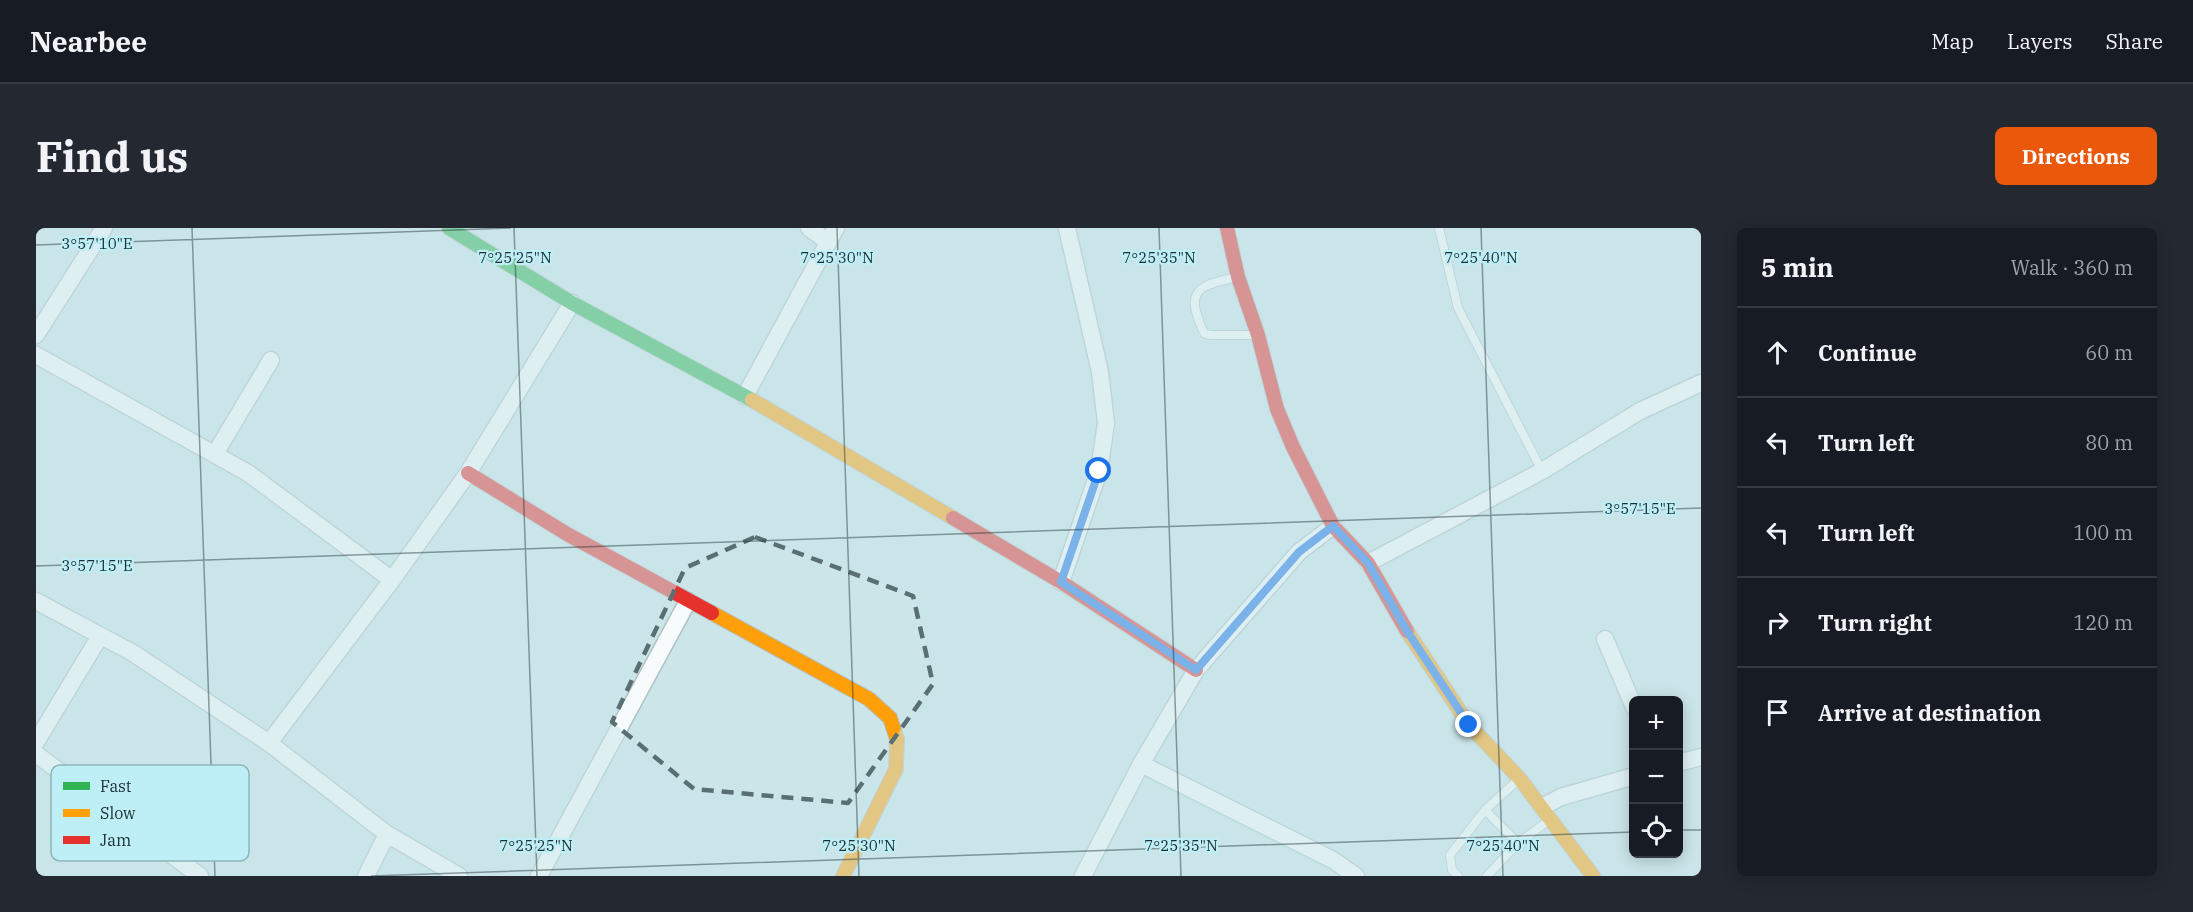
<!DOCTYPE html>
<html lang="en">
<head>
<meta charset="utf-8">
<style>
	:root { --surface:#171b24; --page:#242831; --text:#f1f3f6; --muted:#9ea1a6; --line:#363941; --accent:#ea580c }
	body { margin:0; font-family:"IBM Plex Serif",serif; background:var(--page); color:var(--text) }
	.controls { position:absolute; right:18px; bottom:18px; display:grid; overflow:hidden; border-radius:9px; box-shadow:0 3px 15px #0003 }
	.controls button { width:54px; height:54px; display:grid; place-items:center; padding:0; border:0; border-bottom:2px solid var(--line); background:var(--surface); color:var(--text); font:30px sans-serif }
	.stop { position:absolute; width:18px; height:18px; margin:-14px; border:4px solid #1a73e8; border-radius:50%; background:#fff }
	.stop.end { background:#1a73e8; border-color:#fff; box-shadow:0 2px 6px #0008 }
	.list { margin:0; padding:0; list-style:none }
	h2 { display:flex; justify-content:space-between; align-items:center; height:78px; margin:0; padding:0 24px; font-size:26px }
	h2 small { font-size:20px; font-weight:400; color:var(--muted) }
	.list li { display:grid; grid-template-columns:39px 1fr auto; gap:18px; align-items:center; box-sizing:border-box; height:90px; padding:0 24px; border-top:2px solid var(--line) }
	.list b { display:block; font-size:22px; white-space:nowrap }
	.list em { font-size:20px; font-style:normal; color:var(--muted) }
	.icon { flex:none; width:33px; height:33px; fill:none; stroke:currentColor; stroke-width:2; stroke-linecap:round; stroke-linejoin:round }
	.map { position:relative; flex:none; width:1665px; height:648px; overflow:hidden; border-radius:9px }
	header { display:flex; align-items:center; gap:36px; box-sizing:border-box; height:84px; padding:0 30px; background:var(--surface); border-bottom:2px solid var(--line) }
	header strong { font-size:28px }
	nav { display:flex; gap:33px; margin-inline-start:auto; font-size:21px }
	.intro { display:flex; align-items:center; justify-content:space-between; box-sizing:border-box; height:144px; padding:0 36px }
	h1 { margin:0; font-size:42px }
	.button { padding:15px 27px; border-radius:9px; background:var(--accent); color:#fff; font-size:21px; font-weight:700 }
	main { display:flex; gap:36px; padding:0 36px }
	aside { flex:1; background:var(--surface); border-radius:9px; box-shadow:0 3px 15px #0003 }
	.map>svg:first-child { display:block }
</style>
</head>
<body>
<header>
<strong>Nearbee</strong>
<nav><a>Map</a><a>Layers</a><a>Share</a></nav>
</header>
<div class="intro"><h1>Find us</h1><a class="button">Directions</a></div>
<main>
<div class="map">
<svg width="1665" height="648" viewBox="0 0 1665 648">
	<rect width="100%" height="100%" fill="#cbe5e9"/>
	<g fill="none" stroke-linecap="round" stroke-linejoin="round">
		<g stroke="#aec2c6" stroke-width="10">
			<path id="lane" d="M1403,0L1422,80L1506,243
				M1201,49C1182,54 1152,56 1160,83C1162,91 1164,99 1169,106L1176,107H1220
				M1449,582L1482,615
				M1422,648L1416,642L1414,627L1449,582L1481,553
				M1451,648L1482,615L1512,593"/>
		</g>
		<g stroke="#aec2c6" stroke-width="19">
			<path id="street" d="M773,0L791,13
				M0,107L68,0
				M0,127L212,245L356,352
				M709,168L800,0
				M179,226L235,132
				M1332,335L1506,243L1604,183L1665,155
				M1025,354L1063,243L1070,195L1064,144L1031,0
				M0,373L97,425L233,515L351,606L423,648
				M1569,411L1598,479
				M0,514L64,408
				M233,515L356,352L432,245L536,75
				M0,526L164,648
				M1642,535L1665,529
				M1105,536L1297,632L1320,648
				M1506,579L1525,569L1598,548
				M330,648L351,606
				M503,648L652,373
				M1047,648L1105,536L1160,442L1263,324L1297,298"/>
		</g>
		<g stroke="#aec2c6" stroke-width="16">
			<path id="fast" d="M413,0L536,75L716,172"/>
		</g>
		<g stroke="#aec2c6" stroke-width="16">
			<path id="slow" d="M716,172L917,290
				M676,385L833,471L854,490L861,511L860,541L807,648
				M1371,403L1433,497L1484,551L1557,648"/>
		</g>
		<g stroke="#aec2c6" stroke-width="16">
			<path id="jam" d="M1191,0L1202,49L1222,107L1241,181L1257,219L1297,298L1332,335L1371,403
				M432,245L531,306L676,385
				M917,290L1025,354L1160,442"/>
		</g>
		<use href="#lane" stroke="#f7fbfc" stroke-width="8"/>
		<use href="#street" stroke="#f7fbfc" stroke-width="16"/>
		<use href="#fast" stroke="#30b455" stroke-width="14"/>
		<use href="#slow" stroke="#ff9f0a" stroke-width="14"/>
		<use href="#jam" stroke="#e5322d" stroke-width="14"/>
	</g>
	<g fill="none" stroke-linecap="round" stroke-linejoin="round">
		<path stroke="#1a73e8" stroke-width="8" d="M1063,243L1025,354L1160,442L1263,324L1297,298L1332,335L1371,403L1433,497"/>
	</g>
	<path d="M0 0H1665V648H0ZM719,309L877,368L897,456L812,575L658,561L576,494L649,340Z" fill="#cbe5e9" fill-opacity=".55" fill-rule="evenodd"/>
	<path fill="none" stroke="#596f72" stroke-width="4.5" stroke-dasharray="12 8" stroke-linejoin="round" d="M719,309L877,368L897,456L812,575L658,561L576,494L649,340Z"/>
	<path fill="none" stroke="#1c2f32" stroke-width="1.5" stroke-opacity="0.45" d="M156,0L179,648M478,0L501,648M801,0L823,648M1123,0L1145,648M1445,0L1467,648M0,17L475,0M0,338L1665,280M1642,602H1665M335,648L1598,604"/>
	<rect x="15" y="537" width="198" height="96" rx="9" fill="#beeef6" stroke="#8db5bb" stroke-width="1.5"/>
	<rect x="27" y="554" width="27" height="8" fill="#30b455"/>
	<rect x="27" y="581" width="27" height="8" fill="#ff9f0a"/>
	<rect x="27" y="608" width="27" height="8" fill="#e5322d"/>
	<g font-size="16" fill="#1c2f32">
		<text x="64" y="564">Fast</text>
		<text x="64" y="591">Slow</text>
		<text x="64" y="618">Jam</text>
	</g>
	<g font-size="15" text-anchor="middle" fill="#1c2f32" stroke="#beeef6" stroke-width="4.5" stroke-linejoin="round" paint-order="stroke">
		<text x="61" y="21">3°57'10"E</text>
		<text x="479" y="35">7°25'25"N</text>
		<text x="801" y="35">7°25'30"N</text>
		<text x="1123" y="35">7°25'35"N</text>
		<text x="1445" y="35">7°25'40"N</text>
		<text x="1604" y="286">3°57'15"E</text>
		<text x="61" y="343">3°57'15"E</text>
		<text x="500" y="623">7°25'25"N</text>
		<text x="823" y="623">7°25'30"N</text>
		<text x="1145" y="623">7°25'35"N</text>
		<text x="1467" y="623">7°25'40"N</text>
	</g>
</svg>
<div class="controls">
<button>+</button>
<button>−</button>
<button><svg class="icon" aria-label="locate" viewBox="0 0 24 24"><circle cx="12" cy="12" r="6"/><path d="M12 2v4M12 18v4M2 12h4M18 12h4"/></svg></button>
</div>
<div class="stop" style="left:1063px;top:243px"></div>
<div class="stop end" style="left:1433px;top:497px"></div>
</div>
<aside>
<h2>5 min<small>Walk · 360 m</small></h2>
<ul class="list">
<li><svg class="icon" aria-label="ahead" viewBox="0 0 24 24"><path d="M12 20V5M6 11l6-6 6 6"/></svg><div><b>Continue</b></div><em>60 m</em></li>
<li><svg class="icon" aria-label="left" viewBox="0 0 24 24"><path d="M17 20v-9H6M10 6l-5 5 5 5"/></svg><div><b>Turn left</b></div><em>80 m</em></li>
<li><svg class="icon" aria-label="left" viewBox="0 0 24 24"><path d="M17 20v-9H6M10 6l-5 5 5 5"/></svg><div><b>Turn left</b></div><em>100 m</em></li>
<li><svg class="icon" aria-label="right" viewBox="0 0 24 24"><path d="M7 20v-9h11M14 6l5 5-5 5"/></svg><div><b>Turn right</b></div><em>120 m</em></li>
<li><svg class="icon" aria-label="arrive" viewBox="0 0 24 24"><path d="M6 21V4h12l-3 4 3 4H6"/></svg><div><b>Arrive at destination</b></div></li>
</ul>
</aside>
</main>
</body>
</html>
